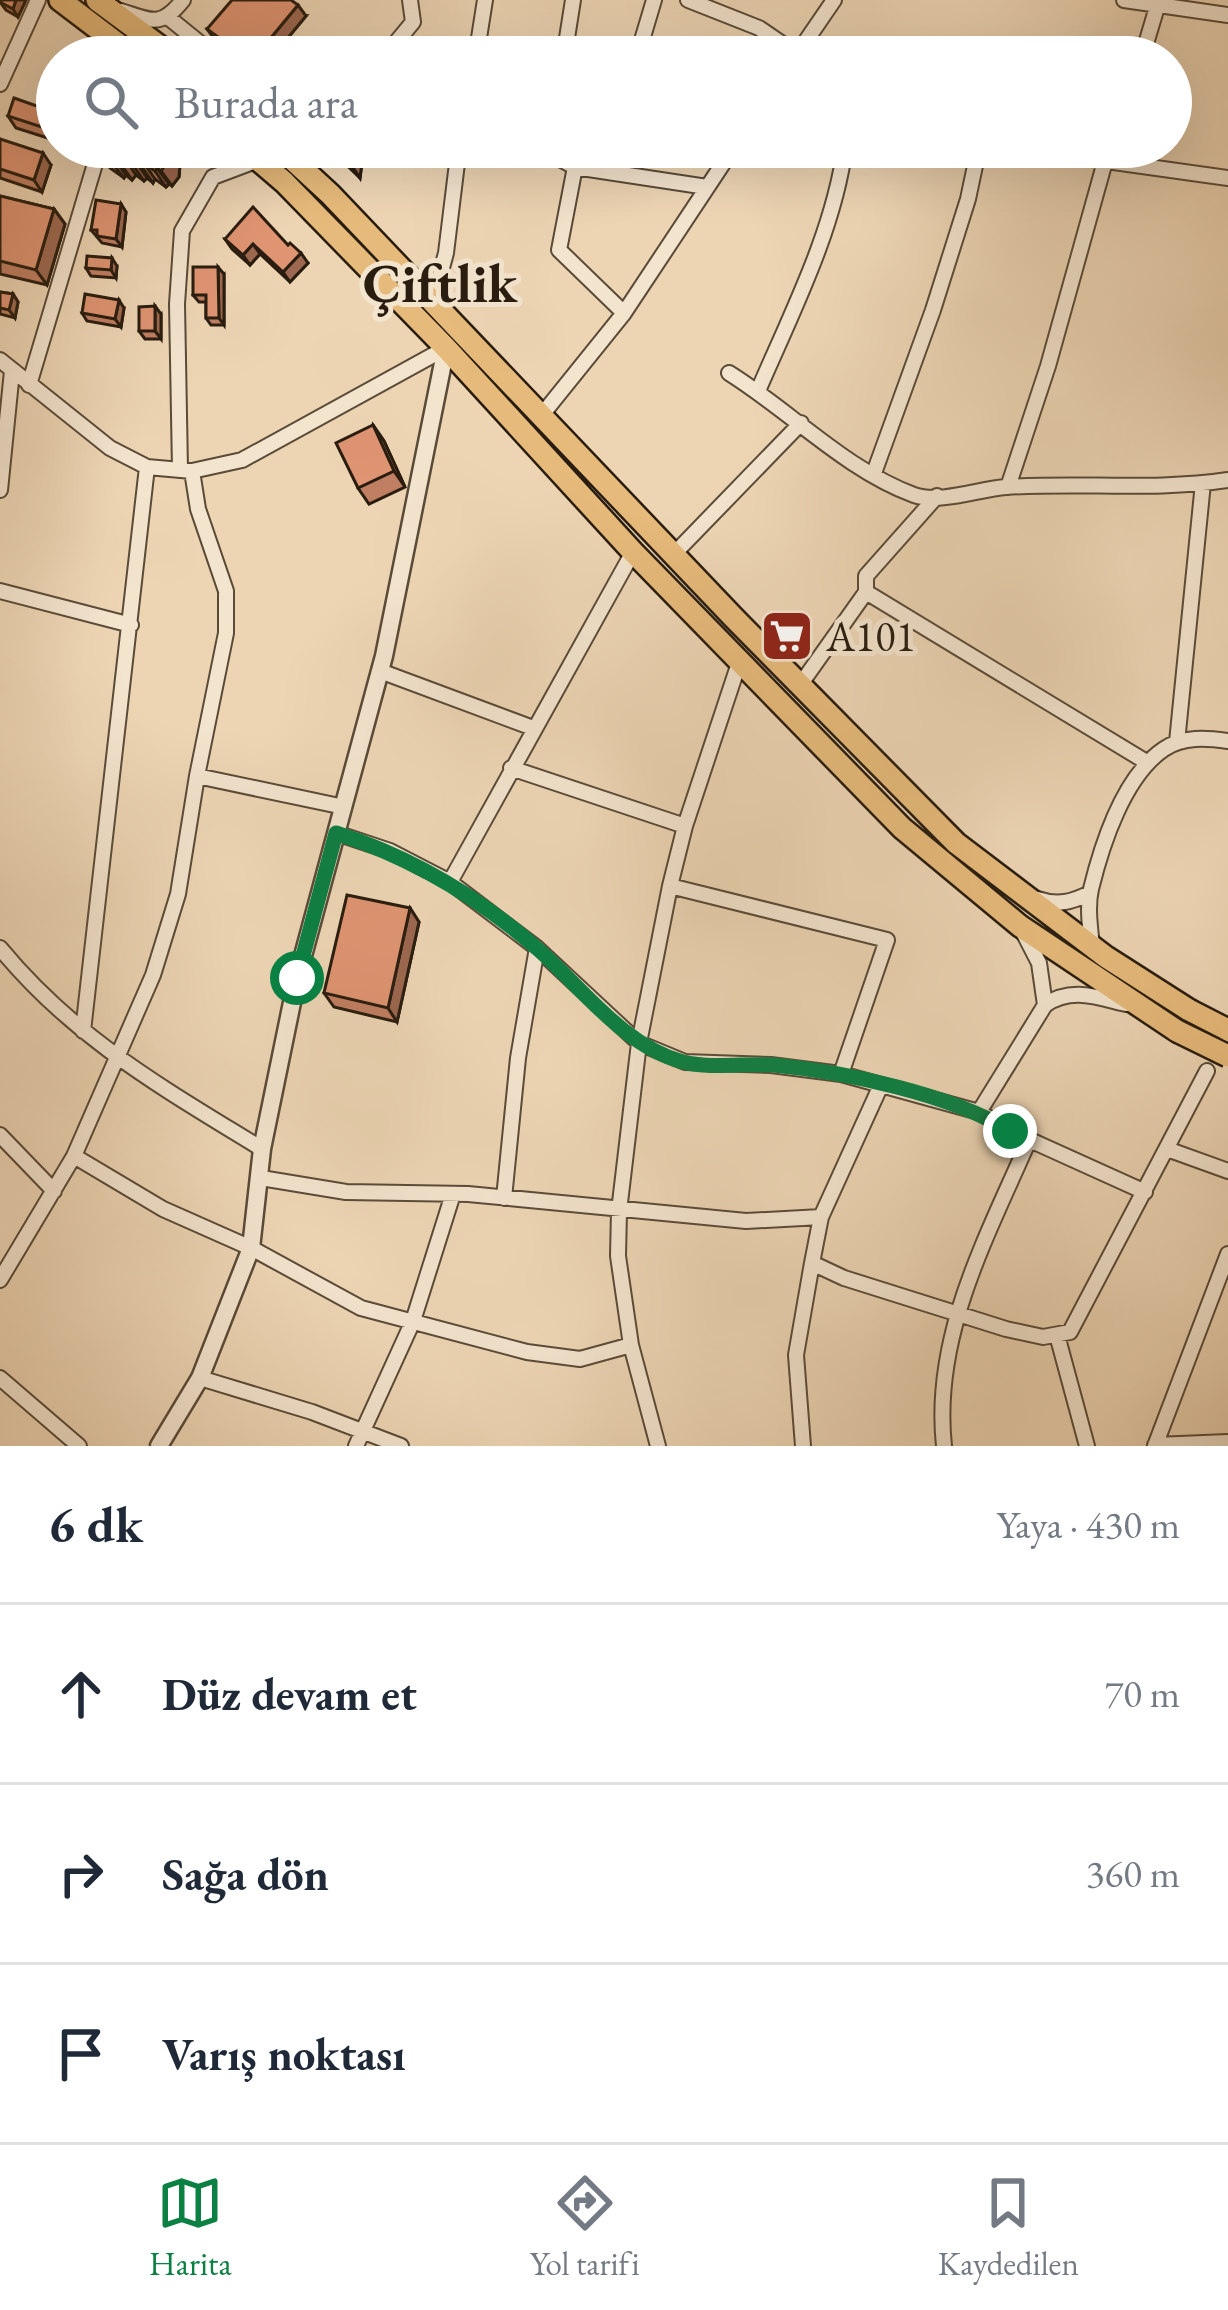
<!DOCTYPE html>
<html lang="tr">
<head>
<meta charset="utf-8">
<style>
	:root { --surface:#fff; --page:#f2f2f3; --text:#1f2937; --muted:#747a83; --line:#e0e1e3; --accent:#0b8043 }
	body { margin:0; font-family:"EB Garamond",serif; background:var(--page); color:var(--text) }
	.stop { position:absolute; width:36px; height:36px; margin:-27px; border:9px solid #0b8043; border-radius:50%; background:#fff }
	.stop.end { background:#0b8043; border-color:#fff; box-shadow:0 3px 12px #0008 }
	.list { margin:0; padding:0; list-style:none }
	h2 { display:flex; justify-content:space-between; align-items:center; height:156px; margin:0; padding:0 48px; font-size:51px }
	h2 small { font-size:39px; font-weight:400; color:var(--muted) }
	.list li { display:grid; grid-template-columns:78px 1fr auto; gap:36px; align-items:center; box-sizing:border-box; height:180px; padding:0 48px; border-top:3px solid var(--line) }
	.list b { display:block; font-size:45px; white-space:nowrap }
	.list em { font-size:39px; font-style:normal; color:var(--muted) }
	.icon { flex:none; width:66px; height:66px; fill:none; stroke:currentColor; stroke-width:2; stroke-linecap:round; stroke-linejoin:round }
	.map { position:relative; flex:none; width:1228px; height:1446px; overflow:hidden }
	.search { position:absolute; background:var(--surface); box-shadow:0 12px 48px #0002; left:36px; right:36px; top:36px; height:132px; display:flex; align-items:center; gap:30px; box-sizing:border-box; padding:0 42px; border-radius:66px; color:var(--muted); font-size:45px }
	.sheet { height:696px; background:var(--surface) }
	nav { display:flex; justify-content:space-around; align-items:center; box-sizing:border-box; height:168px; border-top:3px solid var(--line); background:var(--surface); font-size:33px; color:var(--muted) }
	nav a { display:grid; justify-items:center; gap:6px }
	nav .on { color:var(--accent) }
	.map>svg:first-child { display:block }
</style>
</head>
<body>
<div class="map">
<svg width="1228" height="1446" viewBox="0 0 1228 1446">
	<rect width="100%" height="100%" fill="#edd5b4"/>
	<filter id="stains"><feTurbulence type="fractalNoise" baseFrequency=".00167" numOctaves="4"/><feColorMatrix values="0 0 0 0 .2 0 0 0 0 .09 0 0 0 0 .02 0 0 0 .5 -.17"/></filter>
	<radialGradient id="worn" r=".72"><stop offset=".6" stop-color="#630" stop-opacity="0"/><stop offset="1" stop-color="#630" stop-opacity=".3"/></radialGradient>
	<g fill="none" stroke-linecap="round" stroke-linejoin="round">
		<path stroke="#c6b093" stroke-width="14" stroke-dasharray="14 7" stroke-linecap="butt" d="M227,153L232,147"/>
		<g stroke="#5a4b39" stroke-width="18">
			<path id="minor" d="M688,0L759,28L797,54
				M1124,0L1228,15
				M121,11C152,21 161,28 183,0
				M169,18L217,57
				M384,57L413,22L410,0
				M476,57L485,0
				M564,57L573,0
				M637,57L654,0
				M795,57L834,0
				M1142,57L1157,7
				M0,84L38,0
				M550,147L549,153L575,167
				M1006,147L1228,178
				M604,171L611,147
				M433,301L446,253L459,147
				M624,313L559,250L575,167L707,187
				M0,360L110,448L147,467L192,471L242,460L446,348
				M729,373C790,411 846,470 914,495C940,504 979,489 1006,487C1080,482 1154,491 1228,480
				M29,385L100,147
				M758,391C791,314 834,231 845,147
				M541,416L624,313L734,147
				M180,470L177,304L182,231L213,177L258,160
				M874,473L933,310L968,199L979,147
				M1008,487L1048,366L1109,147
				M0,490L12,371
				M937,496L866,576V592L1148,763
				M674,554L801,423
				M0,591L131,625
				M380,671L533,728
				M800,685L866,592
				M1177,742L1203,483
				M511,768L685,826
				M197,776L344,807
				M336,833L390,851L450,882L537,948L639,1043L685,1062L771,1065L841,1074L979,1112L1010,1131L1145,1192
				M450,882L633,552
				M670,886L887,940L841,1074
				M1038,899C1058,906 1072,902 1090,893
				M1022,930L1039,963L1045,1005
				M1092,946C1090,927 1087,907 1091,889C1102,844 1124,776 1164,749C1183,736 1207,738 1228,741
				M0,948C75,1039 163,1088 262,1149
				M83,1031L147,467
				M979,1112L1045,1005C1071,987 1096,997 1126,1004
				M0,1135L54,1191
				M1167,1149L1228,1171
				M74,1156L163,1209L251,1248L361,1308L527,1352L580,1359L631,1345
				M261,1178L346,1192L468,1194L746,1221L821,1217L881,1085
				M504,1198L518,1058L537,948
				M821,1217L812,1263L844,1278L1006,1329L1043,1337L1070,1332L1207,1071
				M0,1280L74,1156L153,975L178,894L197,776L226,633V591L198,509L192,471
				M1057,1335L1087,1446
				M0,1378L79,1446
				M200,1378L312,1412L401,1446
				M1155,1445L1228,1442
				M356,1446L413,1321L453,1194
				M658,1446L631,1345L618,1256L619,1211L639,1043L670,886L685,826L740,660
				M803,1446L796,1355L812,1263
				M944,1446C932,1336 987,1237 1029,1140
				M1155,1446L1228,1254"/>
		</g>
		<g stroke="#5a4b39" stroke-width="21">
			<path id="tertiary" d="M159,1446L200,1378L251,1248L262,1149L297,978L384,656L446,348"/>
		</g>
		<g stroke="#291d10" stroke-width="26">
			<path id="trunk" d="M60,0L135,57
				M97,0L174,57
				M243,147L284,182L446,348L633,552L902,828L1020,926L1177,1031
				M279,147L330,194L734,618L956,843L1106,957L1189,1010"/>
		</g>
		<use href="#minor" stroke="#f3e4ce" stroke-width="14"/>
		<use href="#tertiary" stroke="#f3e4ce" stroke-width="16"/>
		<use href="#trunk" stroke="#e6ba7a" stroke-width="21"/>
		<g stroke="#291d10" stroke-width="26" stroke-linecap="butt">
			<path id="trunk-bridge" d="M1189,1010L1228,1030
				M1177,1031L1228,1056"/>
		</g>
		<use href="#trunk-bridge" stroke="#e6ba7a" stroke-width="21"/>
	</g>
	<path fill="#c07f62" stroke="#291d10" stroke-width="3" d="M1,0H26L18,17L6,10L0,2Z
		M306,16L272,57H238L215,40L207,29Z
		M57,113V141L16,128L8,116Z
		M0,139L51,165L42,192L0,178Z
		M101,147H186L181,153L179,177L172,186L169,184L166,187L155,179L153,183L147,178L144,181L136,175L132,180L126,175L124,178L110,168L99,152Z
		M328,147H364L360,178L329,148Z
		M0,196L54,209L65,224L47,285L0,274Z
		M121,204L126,212L122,247L102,243L91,230Z
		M225,239L288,245L308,263L290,282L260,254L250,265L232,249Z
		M117,266L116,278L91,276L86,268Z
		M224,274V325H211L206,318V302H199L193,295Z
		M0,292L13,294L18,302L15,318L0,314Z
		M124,308L121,327L87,321L82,313Z
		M161,314V339H145L139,331Z
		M373,425L384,441L405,487L369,504L358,488Z
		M410,908L419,922L397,1022L334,1007L324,993Z"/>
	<path fill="#9c6850" stroke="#291d10" stroke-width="3" d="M16,0H26L18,17L13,9Z
		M298,5L306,16L272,57H255Z
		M169,147H186L181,153L179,177L172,186L161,171Z
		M354,147H364L360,178L352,166Z
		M43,153L51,165L42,192L34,180Z
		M125,159L136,175L132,180L121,164Z
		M115,160L126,175L124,178L112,163Z
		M136,162L147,178L144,181L133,165Z
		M144,163L155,179L153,183L142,167Z
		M157,168L169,184L166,187L155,171Z
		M121,204L126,212L122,247L116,239Z
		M54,209L65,224L47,285L36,270Z
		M253,244L260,254L250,265L243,255Z
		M301,253L308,263L290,282L283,272Z
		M112,258L117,266L116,278L111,270Z
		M218,267L224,274V325L219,318Z
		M13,294L18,302L15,318L9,310Z
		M119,300L124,308L121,327L115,319Z
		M155,306L161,314V339L155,331Z
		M373,425L384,441L405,487L394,471Z
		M410,908L419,922L397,1022L388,1008Z"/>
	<path fill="#df9472" stroke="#291d10" stroke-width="3" d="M1,0H16L13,9L0,2Z
		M232,0H291L298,5L255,57H245L207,29Z
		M291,39L297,45L334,46L333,57H289Z
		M14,98L57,113V132L8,116Z
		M0,139L43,153L34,180L0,169Z
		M101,147H169L168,161L161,171L157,168L155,171L144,163L142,167L136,162L133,165L125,159L121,164L115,160L112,163L99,152Z
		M332,147H354L352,166Z
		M0,196L54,209L36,270L0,261Z
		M96,200L121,204L116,239L97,236V230H91Z
		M253,207L288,245L290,243L301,253L283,272L253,244L243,255L225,239Z
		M87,256L112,258L111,270L86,268Z
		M193,267H218L219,318H206V295H193Z
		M0,292L13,294L9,310L0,308Z
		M85,294L119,300L115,319L82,313Z
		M155,306V331H139V307Z
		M373,425L394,471L358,488L336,443Z
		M347,895L410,908L388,1008L324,993Z"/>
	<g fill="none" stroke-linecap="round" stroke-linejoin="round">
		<path stroke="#0b8043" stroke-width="15" d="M297,978L336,833C413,858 479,897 540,951C584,990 624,1046 683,1062C711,1069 745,1063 774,1065C845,1072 950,1094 1010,1131"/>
	</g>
	<defs>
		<g id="supermarket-square" transform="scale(2.7)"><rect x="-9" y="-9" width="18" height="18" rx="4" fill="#8f2418" stroke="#f3e4ce"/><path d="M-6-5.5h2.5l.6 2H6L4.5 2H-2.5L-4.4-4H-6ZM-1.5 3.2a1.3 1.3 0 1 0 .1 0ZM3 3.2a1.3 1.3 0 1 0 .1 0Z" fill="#fff"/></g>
	</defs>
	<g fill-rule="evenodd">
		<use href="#supermarket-square" x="787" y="636"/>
	</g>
	<g text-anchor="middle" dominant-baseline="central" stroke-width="10" stroke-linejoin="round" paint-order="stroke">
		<g font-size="42" fill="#291d10" stroke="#f3e4ce" text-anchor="start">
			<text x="826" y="636">A101</text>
		</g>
		<g font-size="54" font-weight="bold" fill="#291d10" stroke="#f3e4ce">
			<text x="440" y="283">Çiftlik</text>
		</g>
	</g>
	<rect width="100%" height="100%" filter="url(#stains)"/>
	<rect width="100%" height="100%" fill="url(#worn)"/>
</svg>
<div class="stop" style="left:297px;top:978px"></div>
<div class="stop end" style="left:1010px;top:1131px"></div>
<div class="search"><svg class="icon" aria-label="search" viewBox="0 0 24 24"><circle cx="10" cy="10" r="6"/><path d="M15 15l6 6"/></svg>Burada ara</div>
</div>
<section class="sheet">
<h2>6 dk<small>Yaya · 430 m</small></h2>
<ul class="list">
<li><svg class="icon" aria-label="ahead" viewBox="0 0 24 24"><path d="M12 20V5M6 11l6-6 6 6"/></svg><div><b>Düz devam et</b></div><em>70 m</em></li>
<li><svg class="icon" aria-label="right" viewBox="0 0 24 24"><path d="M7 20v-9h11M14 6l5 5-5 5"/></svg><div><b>Sağa dön</b></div><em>360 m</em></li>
<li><svg class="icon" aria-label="arrive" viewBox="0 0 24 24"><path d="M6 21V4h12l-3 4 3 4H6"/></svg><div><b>Varış noktası</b></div></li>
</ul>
</section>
<nav>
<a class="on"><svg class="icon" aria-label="map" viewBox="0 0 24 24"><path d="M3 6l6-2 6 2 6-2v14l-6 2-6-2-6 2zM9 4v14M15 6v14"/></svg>Harita</a>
<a><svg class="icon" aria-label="directions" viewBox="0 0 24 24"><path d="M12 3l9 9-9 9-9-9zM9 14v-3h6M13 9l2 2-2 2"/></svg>Yol tarifi</a>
<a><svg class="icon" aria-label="saved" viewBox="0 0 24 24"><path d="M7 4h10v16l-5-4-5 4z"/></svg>Kaydedilen</a>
</nav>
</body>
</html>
